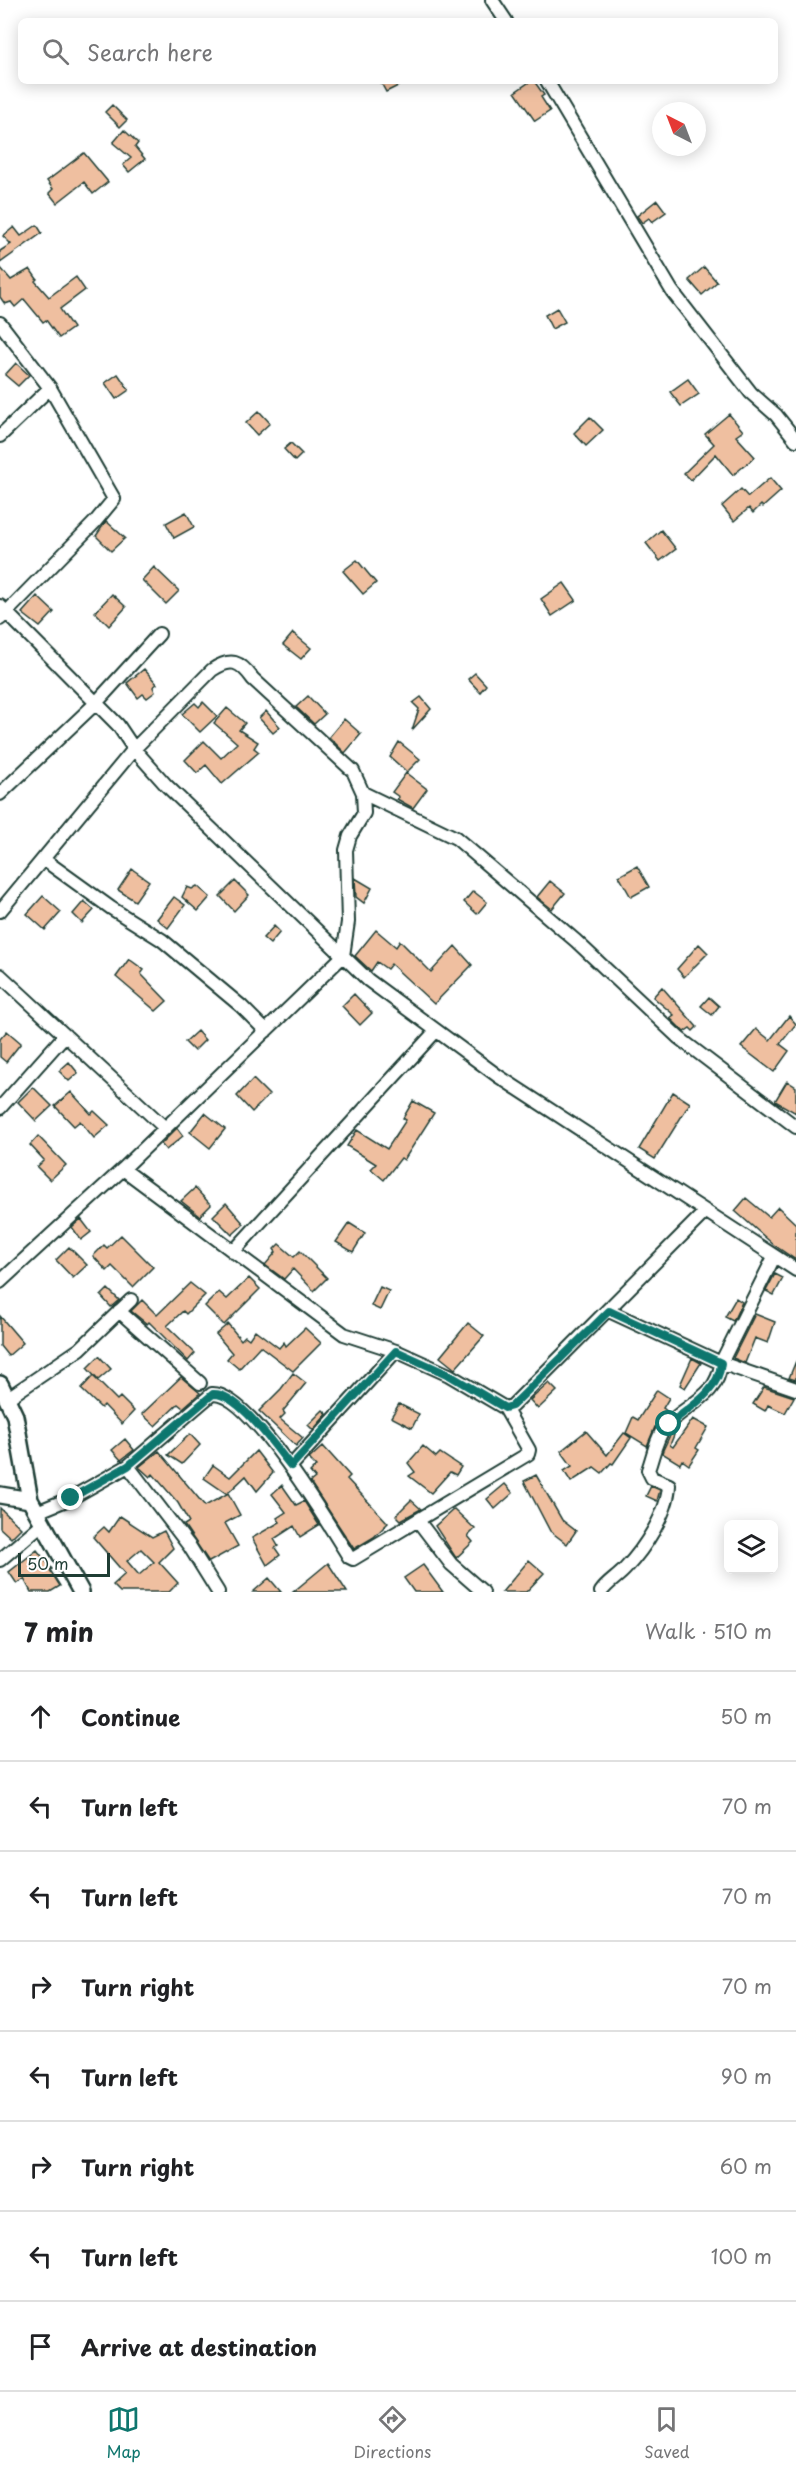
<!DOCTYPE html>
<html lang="en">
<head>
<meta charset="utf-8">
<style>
	:root { --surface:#fff; --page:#f2f2f2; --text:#202124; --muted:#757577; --line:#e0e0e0; --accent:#0f766e }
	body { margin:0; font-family:"Playpen Sans",sans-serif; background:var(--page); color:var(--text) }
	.controls { position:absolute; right:18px; bottom:18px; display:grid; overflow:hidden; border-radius:9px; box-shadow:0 3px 15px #0003 }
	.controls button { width:54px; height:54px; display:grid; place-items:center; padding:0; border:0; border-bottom:2px solid var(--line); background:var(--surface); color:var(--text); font:30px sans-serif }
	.compass { position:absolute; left:652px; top:102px; width:54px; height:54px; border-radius:50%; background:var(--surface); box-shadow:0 3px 15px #0003; rotate:318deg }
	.scale { position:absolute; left:18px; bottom:15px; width:92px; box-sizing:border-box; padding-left:6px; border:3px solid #1f3d34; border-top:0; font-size:16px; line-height:21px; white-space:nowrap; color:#1f3d34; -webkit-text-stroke:4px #fff; paint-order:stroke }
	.stop { position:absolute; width:18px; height:18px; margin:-14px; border:4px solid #0f766e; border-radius:50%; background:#fff }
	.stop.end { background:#0f766e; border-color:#fff; box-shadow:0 2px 6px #0008 }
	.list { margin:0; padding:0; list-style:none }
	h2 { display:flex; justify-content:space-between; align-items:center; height:78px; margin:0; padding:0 24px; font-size:26px }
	h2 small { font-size:20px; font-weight:400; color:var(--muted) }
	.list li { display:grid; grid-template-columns:39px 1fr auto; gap:18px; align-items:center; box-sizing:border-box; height:90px; padding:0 24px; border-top:2px solid var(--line) }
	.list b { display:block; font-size:22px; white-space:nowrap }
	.list em { font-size:20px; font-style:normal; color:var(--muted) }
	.icon { flex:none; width:33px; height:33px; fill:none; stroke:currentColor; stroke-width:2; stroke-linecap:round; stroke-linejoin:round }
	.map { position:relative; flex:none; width:796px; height:1592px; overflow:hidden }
	.search { position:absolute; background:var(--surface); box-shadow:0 3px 15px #0003; left:18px; right:18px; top:18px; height:66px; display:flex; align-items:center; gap:15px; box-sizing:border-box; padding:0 21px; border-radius:9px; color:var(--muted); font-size:22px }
	.sheet { height:798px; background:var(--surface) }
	nav { display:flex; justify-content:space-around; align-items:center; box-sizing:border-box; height:84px; border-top:2px solid var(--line); background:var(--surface); font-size:16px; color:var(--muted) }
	nav a { display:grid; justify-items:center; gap:3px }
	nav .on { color:var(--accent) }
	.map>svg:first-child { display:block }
</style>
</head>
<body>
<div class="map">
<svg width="796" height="1592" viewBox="0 0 796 1592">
	<rect width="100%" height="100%" fill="#fff"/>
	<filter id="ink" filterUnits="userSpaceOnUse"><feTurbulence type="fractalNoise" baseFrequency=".0167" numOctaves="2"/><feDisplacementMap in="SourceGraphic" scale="12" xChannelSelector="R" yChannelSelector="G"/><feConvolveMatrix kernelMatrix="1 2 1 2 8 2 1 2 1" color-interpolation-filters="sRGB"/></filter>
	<g filter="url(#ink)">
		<path fill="#efbfa0" stroke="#1f3d34" stroke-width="1.5" fill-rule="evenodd" d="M380,81H408L386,92Z
			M531,81H534L544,95L541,97L550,111L535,121L515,92Z
			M112,105L127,120L120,127L105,112Z
			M124,130L138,143L135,147L145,159L129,172L123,165L131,158L113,143Z
			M84,153L108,182L93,194L84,182L57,203L49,193L53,189L47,181Z
			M657,200L666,212L652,222L649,218L642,223L637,216Z
			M37,225L42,233L0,263V251L11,244L3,236L14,227L21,236Z
			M0,267L11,280L30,269L37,279L35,281L49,297L76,277L85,290L60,309L73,328L59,338L46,320L43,322L24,299L15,307L11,302L5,304L0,297Z
			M704,267L717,282L702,295L689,280Z
			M557,308L565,322L552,329L545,315Z
			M16,363L29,375L18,386L5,375Z
			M118,374L129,390L116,399L105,383Z
			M688,379L699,394L681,406L670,392Z
			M259,411L270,423L257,435L246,423Z
			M729,414L743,431L736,436L755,457L733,475L716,454L691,480L684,473L714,444L705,434Z
			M590,417L603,430L586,446L574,433Z
			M291,443L302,454L295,461L284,449Z
			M770,478L781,491L763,507L761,505L753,513L749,508L734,521L722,506L741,489L748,497Z
			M186,512L194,527L174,538L166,523Z
			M106,521L125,538L111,551L96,536Z
			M661,530L676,549L660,561L646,543Z
			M357,560L376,583L363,594L343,571Z
			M154,567L179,591L166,604L142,580Z
			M564,583L576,600L552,616L541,599Z
			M112,594L126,607L109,626L95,612Z
			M37,596L54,612L40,627L22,613Z
			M293,633L311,648L301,659L283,645Z
			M144,669L157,684L153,687L155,692L147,698L143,694L138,698L127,683Z
			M475,673L486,685L480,692L468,679Z
			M308,696L325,714L314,724L296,707Z
			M421,697L431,709L412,730L419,709L413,703Z
			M203,702L217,716L200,732L182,714L195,703L199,707Z
			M227,708L245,723L239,730L258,742L254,748L259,752L222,784L206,765L197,773L185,760L204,741L221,758L237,743L214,723Z
			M266,711L280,727L273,733L259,718Z
			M344,719L361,734L345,753L329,737Z
			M399,742L420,759L407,772L390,757Z
			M406,773L427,789L413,808L397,799L399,797L392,792Z
			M637,866L649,887L631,897L619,876Z
			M132,869L149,881L135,901L118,890Z
			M355,878L372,888L364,903L356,897Z
			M235,881L249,895L234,911L220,896Z
			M550,881L565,893L552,909L537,897Z
			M197,886L210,897L198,911L182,897L187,887L192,889Z
			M473,891L487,902L477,914L464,902Z
			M43,896L61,912L45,930L27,914Z
			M174,897L185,905L168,928L157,919Z
			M84,901L94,910L82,923L73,914Z
			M274,926L280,932L270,944L263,938Z
			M376,930L396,947L400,941L431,972L455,946L472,965L434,1004L391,964L387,969L377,962L371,971L355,956Z
			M699,944L708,953L684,977L677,969Z
			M129,959L144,970L141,974L167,1001L156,1011L116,977Z
			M662,987L697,1027L693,1031L690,1028L684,1032L670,1018L674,1015L653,997Z
			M354,994L372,1013L360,1025L342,1006Z
			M709,997L719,1006L712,1015L701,1006Z
			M789,1016L796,1024L780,1044L789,1051L774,1072L741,1047L756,1029L770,1040Z
			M7,1031L21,1043L6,1062L0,1057V1039Z
			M197,1031L205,1040L194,1051L185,1042Z
			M69,1062L78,1073L69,1081L59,1071Z
			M253,1079L269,1095L252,1112L237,1096Z
			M787,1081L796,1087V1113L775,1101Z
			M33,1087L52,1106L36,1121L18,1102Z
			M71,1092L91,1114L94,1111L109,1125L94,1138L80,1121L74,1126L55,1106Z
			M673,1092L690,1103L655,1159L639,1149Z
			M413,1101L434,1113L404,1160L401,1158L384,1180L371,1169L376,1164L347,1146L357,1130L387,1149L406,1120L403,1118Z
			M205,1113L225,1129L210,1148L190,1132Z
			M177,1128L183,1136L166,1150L161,1144Z
			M38,1136L66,1165L50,1180L37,1167L44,1160L30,1145Z
			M195,1188L211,1205L200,1216L181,1201Z
			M746,1198L769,1217L778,1207L796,1224V1260L774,1245L735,1211Z
			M226,1203L244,1224L232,1235L213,1216Z
			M81,1219L91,1232L81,1240L72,1227Z
			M349,1223L365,1233L353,1252L336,1242Z
			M121,1235L153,1267L133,1287L112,1266L107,1271L93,1256L104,1245L107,1248Z
			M279,1244L294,1257L300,1251L327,1278L314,1291L293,1269L284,1279L265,1265L276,1252L274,1249Z
			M69,1247L87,1265L73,1278L56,1260Z
			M775,1274L783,1278L774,1295L766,1291Z
			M249,1278L260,1289L224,1325L205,1306L219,1292L227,1299Z
			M190,1283L205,1295L186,1314L183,1311L167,1326L195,1353L188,1361L149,1322L147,1324L131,1311L142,1300L157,1315Z
			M380,1287L389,1291L380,1310L371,1306Z
			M108,1289L119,1300L111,1307L101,1296Z
			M736,1298L742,1302L733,1321L725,1317Z
			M755,1314L775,1322L768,1343L755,1338L745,1363L733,1358Z
			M0,1316L23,1343L8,1356L0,1346Z
			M468,1323L484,1336L455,1369L440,1357Z
			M228,1324L241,1340L245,1336L249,1339L255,1330L279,1348L284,1342L286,1346L305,1328L321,1343L293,1371L260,1346L239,1369L227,1359L232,1353L216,1334Z
			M99,1356L111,1369L98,1380L87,1368Z
			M692,1358L701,1363L685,1388L680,1385Z
			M796,1361V1380L789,1378Z
			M293,1373L306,1383L283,1411L285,1414L280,1419L303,1438L296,1446L259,1411L281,1389Z
			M93,1376L117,1400L120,1397L134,1411L122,1424L104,1405L101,1408L81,1389Z
			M181,1377L200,1393L183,1408L178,1404L155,1426L142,1414Z
			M549,1383L557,1391L538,1409L530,1400Z
			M764,1387L794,1397L785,1413L768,1405L765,1411L753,1404Z
			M657,1390L669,1398L663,1408L668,1412L655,1427L647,1446L626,1433L633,1417L638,1420Z
			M399,1404L419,1414L412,1428L391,1417Z
			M323,1410L327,1414L313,1430L308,1425Z
			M693,1419L708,1427L696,1448L699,1450L689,1465L682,1460L680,1464L662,1453L663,1450L671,1433L674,1435L670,1445L673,1447Z
			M586,1431L607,1455L624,1433L631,1438L613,1464L611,1463L602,1473L594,1467L571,1482L564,1471L572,1466L561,1451Z
			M190,1434L200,1445L182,1464L168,1455Z
			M125,1439L134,1450L121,1460L112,1450Z
			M323,1446L350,1476L347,1479L388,1523L374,1537L354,1549L310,1482L315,1478L310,1472L316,1466L309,1459Z
			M423,1446L436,1457L440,1453L461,1467L456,1475L450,1472L431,1493L409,1476L415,1472L408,1463Z
			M159,1451L205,1506L227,1494L204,1478L213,1465L230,1477L256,1451L273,1473L257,1491L246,1476L228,1493L240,1515L225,1523L238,1546L209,1562L184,1525L189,1522L178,1503L153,1474L150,1477L139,1467Z
			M536,1475L562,1520L576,1531L567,1544L550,1531L524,1481Z
			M505,1484L513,1493L495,1509L487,1499Z
			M282,1485L296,1505L304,1501L319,1525L300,1537L294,1526L274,1539L278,1546L275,1548L280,1555L267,1565L252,1538L280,1522L277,1518L286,1512L272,1494Z
			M651,1486L660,1490L657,1501L646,1496Z
			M411,1500L421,1509L401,1520L396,1515Z
			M0,1508L21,1528L11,1538L0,1528Z
			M454,1509L475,1529L468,1536L473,1542L456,1558L435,1526Z
			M120,1516L152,1537L164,1531L173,1548L159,1562L178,1583L169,1592H120L113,1585L125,1574L93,1537L104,1527L109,1532ZM141,1549L154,1562L139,1575L127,1561Z
			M37,1550L52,1569L50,1570L60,1586L50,1592H31L24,1579L17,1584L9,1572Z
			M529,1560L544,1573L526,1592H502Z
			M328,1563L347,1592H293Z
			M423,1565L443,1592H414L404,1578Z
			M269,1578L281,1592H253Z"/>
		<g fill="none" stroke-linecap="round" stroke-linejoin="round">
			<g stroke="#1f3d34" stroke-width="16">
				<path id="minor" d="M492,0L506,21
					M547,81L672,291L751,393L776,415L796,440
					M0,323L50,388L114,499L95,522L0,619
					M0,436L50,388
					M0,606L118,725L134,749L166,785L368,980L498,1076L796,1270
					M363,793L456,838L576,941L679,1038L796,1127
					M0,794L96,703L159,634
					M43,859L111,908L162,940L241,1006L266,1031
					M0,911L134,749L212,670C231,657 240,661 253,679L353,771L363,793L364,813L350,836L346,850L348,922L343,956L123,1169L0,1282
					M0,975L165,1128
					M0,1108L65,1035
					M233,1252L435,1032
					M119,1311L200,1383
					M609,1311L721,1363L796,1389
					M8,1398L80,1349L131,1300
					M505,1408L512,1406L704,1213
					M128,1466L190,1547L218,1592
					M291,1466L396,1351
					M37,1512L71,1498L128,1466L212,1394C249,1391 329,1525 349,1557L353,1559L528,1454L529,1450L505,1408L449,1375L396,1351L344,1334L123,1169
					M419,1522L451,1564L483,1592
					M0,1560L43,1523
					M601,1592C607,1583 618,1577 625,1569C644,1549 668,1513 669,1485L652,1478L648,1470C653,1457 656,1438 665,1427C685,1404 718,1398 721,1363L774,1257"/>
			</g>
			<g stroke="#1f3d34" stroke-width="20">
				<path id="tertiary" d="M0,1384L15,1416L30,1500L81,1592
					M0,1495L30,1500"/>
			</g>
			<use href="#minor" stroke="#fff" stroke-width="12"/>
			<use href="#tertiary" stroke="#fff" stroke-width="15"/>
		</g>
	</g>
	<g fill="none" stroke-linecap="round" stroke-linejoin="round" filter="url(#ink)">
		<path stroke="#0f766e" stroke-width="8" d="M71,1498L128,1466L213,1394C238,1392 275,1447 291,1466L396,1351L449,1375L505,1408L512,1406L609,1311L721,1363C719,1392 690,1407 669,1424"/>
	</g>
</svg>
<div class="controls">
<button><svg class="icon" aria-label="layers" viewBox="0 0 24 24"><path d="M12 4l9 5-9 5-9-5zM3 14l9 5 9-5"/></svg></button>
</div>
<svg class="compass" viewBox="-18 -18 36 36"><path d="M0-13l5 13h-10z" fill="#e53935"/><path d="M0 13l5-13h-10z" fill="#757577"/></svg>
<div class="scale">50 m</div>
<div class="stop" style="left:669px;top:1424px"></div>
<div class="stop end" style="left:71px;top:1498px"></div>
<div class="search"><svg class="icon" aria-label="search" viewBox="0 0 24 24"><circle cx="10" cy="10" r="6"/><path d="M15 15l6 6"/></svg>Search here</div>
</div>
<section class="sheet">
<h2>7 min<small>Walk · 510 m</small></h2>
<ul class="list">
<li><svg class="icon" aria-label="ahead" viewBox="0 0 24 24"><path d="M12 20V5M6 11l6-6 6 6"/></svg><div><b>Continue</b></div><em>50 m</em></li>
<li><svg class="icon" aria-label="left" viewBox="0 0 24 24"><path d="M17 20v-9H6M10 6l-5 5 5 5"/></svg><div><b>Turn left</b></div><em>70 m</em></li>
<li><svg class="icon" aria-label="left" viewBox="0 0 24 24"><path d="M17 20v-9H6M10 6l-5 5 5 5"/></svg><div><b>Turn left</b></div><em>70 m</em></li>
<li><svg class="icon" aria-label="right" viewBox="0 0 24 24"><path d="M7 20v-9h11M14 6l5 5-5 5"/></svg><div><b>Turn right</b></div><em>70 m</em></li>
<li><svg class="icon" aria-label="left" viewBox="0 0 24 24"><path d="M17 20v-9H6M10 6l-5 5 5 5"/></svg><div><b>Turn left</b></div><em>90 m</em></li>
<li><svg class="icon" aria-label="right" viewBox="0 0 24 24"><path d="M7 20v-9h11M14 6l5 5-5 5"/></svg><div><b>Turn right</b></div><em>60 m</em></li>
<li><svg class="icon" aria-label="left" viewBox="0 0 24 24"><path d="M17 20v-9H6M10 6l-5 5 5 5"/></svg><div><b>Turn left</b></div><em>100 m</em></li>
<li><svg class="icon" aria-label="arrive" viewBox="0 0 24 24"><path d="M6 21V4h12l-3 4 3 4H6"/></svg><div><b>Arrive at destination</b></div></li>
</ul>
</section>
<nav>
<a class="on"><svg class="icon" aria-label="map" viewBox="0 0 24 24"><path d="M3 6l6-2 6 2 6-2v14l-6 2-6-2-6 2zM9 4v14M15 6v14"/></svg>Map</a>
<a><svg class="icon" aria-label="directions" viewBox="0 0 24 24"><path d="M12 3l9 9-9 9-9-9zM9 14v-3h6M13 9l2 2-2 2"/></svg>Directions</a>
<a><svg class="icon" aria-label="saved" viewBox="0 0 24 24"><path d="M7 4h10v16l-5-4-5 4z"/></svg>Saved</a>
</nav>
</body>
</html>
